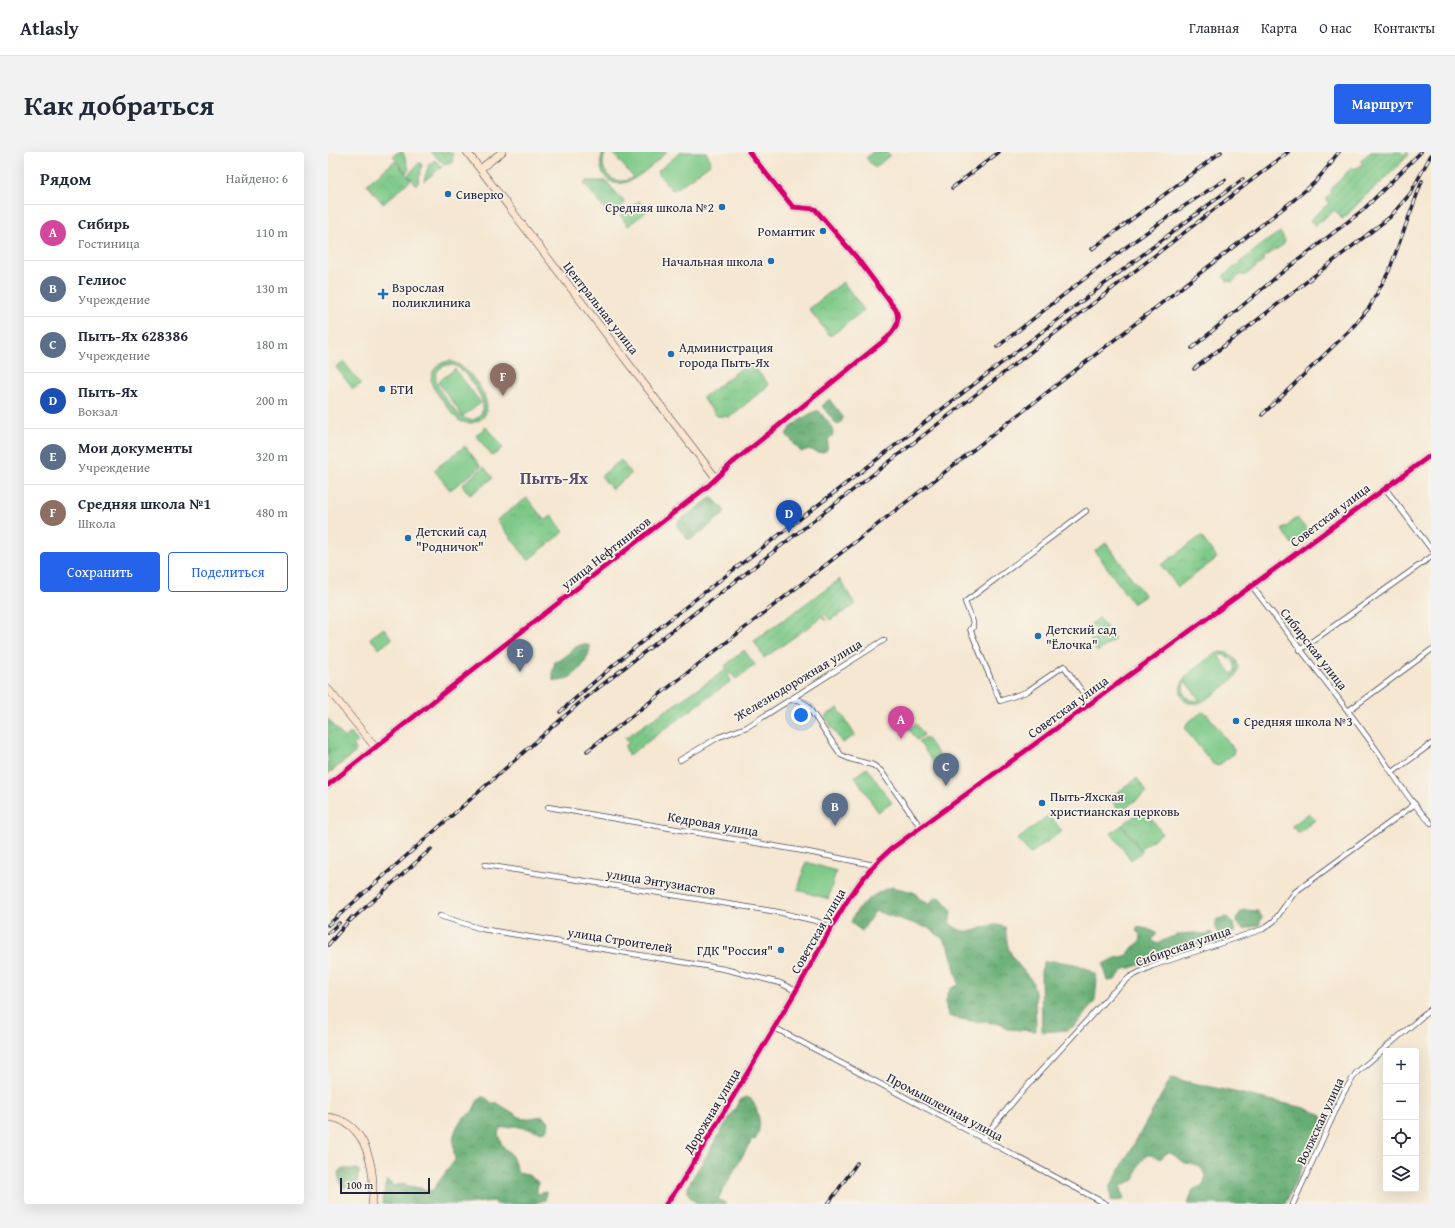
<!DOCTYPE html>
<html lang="ru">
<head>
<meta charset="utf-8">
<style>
	:root { --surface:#fff; --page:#f2f2f3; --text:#1f2937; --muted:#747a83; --line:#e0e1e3; --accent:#2563eb }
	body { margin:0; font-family:"Gentium Book Plus",serif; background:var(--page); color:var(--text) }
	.controls { position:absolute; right:12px; bottom:12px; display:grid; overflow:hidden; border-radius:4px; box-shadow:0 4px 16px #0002 }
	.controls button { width:36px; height:36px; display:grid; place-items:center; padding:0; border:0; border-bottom:1px solid var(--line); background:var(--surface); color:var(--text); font:20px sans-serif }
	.scale { position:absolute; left:12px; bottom:10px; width:90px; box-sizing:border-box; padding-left:4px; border:2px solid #22223b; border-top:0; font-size:11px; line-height:14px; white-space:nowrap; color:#22223b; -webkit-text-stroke:3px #f7f3e8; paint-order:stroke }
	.you { position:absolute; left:473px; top:563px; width:14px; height:14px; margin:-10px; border:3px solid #fff; border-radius:50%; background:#1a73e8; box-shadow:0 0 0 6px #1a73e833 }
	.badge { display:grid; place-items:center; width:26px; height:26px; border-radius:50%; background:var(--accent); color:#fff; font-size:13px; font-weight:700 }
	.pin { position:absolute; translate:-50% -33px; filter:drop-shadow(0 1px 2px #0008) }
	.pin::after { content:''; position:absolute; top:21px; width:14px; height:12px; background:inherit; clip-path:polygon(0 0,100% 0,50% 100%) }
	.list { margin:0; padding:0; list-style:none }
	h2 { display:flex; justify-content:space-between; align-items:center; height:52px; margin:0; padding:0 16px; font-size:17px }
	h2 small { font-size:13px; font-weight:400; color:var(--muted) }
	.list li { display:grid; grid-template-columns:26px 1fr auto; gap:12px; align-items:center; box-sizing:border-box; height:56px; padding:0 16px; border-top:1px solid var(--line) }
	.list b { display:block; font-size:15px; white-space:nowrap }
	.list p { margin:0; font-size:13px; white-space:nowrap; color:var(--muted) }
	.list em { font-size:13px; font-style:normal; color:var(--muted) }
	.actions { display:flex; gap:8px; padding:12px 16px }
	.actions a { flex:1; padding:9px 0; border:1px solid var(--accent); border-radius:4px; text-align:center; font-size:14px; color:var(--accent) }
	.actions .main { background:var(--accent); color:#fff }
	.icon { flex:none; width:22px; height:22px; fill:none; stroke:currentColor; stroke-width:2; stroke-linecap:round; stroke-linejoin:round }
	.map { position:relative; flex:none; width:1103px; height:1052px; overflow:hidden; border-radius:4px }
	header { display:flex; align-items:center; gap:24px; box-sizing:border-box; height:56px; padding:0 20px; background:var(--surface); border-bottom:1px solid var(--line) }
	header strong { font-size:19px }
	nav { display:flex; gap:22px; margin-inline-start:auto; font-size:14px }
	.intro { display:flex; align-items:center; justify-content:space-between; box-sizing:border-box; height:96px; padding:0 24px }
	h1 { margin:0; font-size:28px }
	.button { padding:10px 18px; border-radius:4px; background:var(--accent); color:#fff; font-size:14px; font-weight:700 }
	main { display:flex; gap:24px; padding:0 24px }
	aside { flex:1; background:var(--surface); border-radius:4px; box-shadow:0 4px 16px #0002 }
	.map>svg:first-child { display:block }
</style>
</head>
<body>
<header>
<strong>Atlasly</strong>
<nav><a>Главная</a><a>Карта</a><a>О нас</a><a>Контакты</a></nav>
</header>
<div class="intro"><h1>Как добраться</h1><a class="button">Маршрут</a></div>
<main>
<aside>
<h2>Рядом<small>Найдено: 6</small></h2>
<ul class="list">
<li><span class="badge" style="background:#d1479c">A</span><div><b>Сибирь</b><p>Гостиница</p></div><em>110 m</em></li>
<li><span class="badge" style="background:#5c6f8a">B</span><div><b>Гелиос</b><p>Учреждение</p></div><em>130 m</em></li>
<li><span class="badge" style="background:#5c6f8a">C</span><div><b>Пыть-Ях 628386</b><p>Учреждение</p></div><em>180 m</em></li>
<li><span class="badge" style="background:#1a4fb4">D</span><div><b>Пыть-Ях</b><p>Вокзал</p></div><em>200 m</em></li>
<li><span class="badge" style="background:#5c6f8a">E</span><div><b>Мои документы</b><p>Учреждение</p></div><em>320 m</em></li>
<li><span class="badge" style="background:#8d6e63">F</span><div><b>Средняя школа №1</b><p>Школа</p></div><em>480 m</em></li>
</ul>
<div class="actions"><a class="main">Сохранить</a><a>Поделиться</a></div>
</aside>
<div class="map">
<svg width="1103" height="1052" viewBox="0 0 1103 1052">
	<defs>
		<pattern id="forest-crowns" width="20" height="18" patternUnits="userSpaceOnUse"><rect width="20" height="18" fill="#66ad74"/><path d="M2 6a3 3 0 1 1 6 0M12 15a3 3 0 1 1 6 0" fill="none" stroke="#548c60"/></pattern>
		<pattern id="park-crowns" width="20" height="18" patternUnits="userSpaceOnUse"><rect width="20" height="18" fill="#7dc988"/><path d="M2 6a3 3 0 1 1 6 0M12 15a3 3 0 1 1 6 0" fill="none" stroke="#6cac76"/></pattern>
		<pattern id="garden-furrows" width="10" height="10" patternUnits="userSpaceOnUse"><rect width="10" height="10" fill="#7dc988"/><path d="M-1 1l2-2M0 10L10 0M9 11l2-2" fill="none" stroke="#6cac76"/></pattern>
	</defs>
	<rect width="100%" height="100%" fill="#f7f3e8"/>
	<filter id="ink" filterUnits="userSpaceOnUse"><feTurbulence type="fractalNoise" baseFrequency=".025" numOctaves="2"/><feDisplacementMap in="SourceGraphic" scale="8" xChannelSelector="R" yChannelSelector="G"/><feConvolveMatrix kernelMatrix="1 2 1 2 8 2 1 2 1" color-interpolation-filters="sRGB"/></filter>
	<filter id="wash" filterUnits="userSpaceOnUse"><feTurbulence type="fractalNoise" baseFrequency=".012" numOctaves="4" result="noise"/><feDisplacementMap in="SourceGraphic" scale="16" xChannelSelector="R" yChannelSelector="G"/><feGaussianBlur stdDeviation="0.9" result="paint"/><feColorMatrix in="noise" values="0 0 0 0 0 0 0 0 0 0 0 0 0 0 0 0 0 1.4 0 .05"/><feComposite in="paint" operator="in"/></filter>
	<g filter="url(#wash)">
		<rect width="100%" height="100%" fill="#f5e7d1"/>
		<path fill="#7dc988" stroke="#507662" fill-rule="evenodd" d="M71,0H75L81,17L78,21L65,4Z
			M103,0H122L125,2L124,11L117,13Z
			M276,0H278C267,18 288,38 305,25L284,0H339C324,12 291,50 275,21C271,14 272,7 276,0Z
			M353,0H378L383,9L381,13L348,37L344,38L331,23L330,19Z
			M107,8L114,15L96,29L101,12Z
			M92,10L94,13L90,31L88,33L80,23Z
			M311,49L319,59L300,74L292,63Z
			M122,209C140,212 178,260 147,270C142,272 137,271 132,269C126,265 122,258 118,253C114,247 108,241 105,235C99,222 109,210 122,209ZM119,213C123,213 127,213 131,216C140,223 160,249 154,260C142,280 126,257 119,248C110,237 99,219 119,213Z
			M127,217L153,251L135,264L110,230Z
			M158,275L175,296L164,304L148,283Z
			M137,294L153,315L122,338L106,318Z
			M156,315L165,326L142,343L134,333Z
			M969,366L980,379L964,392L954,378Z
			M56,476L64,487L51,497L42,486Z
			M892,500C898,500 904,502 908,508C910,512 911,518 909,522C905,529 877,550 870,551C850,555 847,532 862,521C871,514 881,504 892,500ZM895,503C906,506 910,514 905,523L890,504ZM857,529L872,548C859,551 851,540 857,529Z
			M874,560L879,562L906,597L905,602L890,614L885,612L857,577L859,571Z
			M588,572L596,583L589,588L581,577Z
			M598,585L612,605L605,610L591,590Z
			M539,616L564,651L550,660L527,624Z
			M794,673L814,700L803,708L783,681Z
			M478,710L508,719L500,747L470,738Z"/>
		<path fill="url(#forest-crowns)" stroke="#446858" d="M501,247L515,265L514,269L509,273L494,254Z
			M488,259H491L504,275L505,283L500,288L499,298C492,302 488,300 481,297L473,300L458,282C464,272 477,264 488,259Z
			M384,345L396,358V362L364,387H359L349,374L351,369Z
			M256,492L262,494C261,511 244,531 225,529V518L227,510C240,507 242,494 256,492Z
			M564,735L586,740L592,747L603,753L604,748L609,745L613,746L624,759L621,771C645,792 655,766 677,775L680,795L685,806L704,829L707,840L708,879L679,877L676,875V872L643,869L621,864C616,854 617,846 623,836L631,833L621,795L614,786L600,776L547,759L534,779L523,771C526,755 549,739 564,735Z
			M917,758L930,759L934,765L931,773L916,777L910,773C908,767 910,760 917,758Z
			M899,765L905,771L907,781L900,780L897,785L892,784C887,778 886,774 889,767Z
			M810,775L820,777L829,781L824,788L829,792C844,783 861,778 880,783L882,780L885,782L884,786L879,790L845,799L803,816L796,817L787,828L780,829L775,812L790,805L798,804L805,795L812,790L813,783L808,779Z
			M724,809C739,811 755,811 767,822L769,829L767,849L748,873L739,878L714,880L713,819L716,810Z
			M843,926L977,956L994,964L995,969L990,981L957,1052H860L865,1038L875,1033C880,1025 875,1014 865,1012C861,1011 859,1012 855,1010C849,1007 847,1001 839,1001L832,1007L824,1003H819L812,1011L806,1028L794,1033L793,1038L796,1043L795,1048L783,1049L782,1035Z
			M153,945H157L164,951H169L195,967L215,964L221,970L220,977L215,980L187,974L173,976L170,982L174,993L183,1002L190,1020L199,1022L210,1030L209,1041L210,1042L218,1040L217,1048L205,1052H168L165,1049L137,1052H54L59,1028L66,1034L73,1032L104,1039L127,1008C124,992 124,978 135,966C137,964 140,963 143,961C147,957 147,950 153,945Z
			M418,945L423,947C431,959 435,975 427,988L424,987L390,1047L398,1052H370C362,1046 358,1042 361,1032L412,948Z
			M15,1017H29L32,1020L30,1023L29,1031L16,1036L13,1034L10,1021L12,1018Z"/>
		<path fill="url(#park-crowns)" stroke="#507662" d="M544,0H559L562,3L547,16L538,6Z
			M67,9L83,28L55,52L39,32Z
			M259,29H278L297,51L281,63L256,31Z
			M515,130L536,158L504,183H501L481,157Z
			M16,210L33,232L25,237L8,215Z
			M422,210L441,233L402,265L389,264L374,246Z
			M293,308L303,322L284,337L273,324Z
			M199,346L217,369L224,363L236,380L200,408L169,368Z
			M873,384L889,406L850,435L833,413Z
			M778,391L817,444L805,452L767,399Z
			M771,466L787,487L769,500L762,489L771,483L763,472Z
			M510,556L527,583L514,591L497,564Z
			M0,567L16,586L23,581L30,590L25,593L28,598L27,601L0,622Z
			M809,626L819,640L792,660L782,646Z
			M818,659L834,681L812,697L794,673L812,660L814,662Z
			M981,661L987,668L970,681L964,674Z
			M721,663L734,679L702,702L690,687Z"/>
		<path fill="url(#garden-furrows)" stroke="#507662" d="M1043,0H1073L1076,3L1079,0L1081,3L1053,31L1038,43L1018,64L1014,67L1007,58L987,74L982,68L1001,51L998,46L1003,42L1002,38L1024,15L1026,17L1034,13L1033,8Z
			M952,80L957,88L955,93L935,106V110L916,124L913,122L905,130L899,129L895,124C915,109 931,93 952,80Z
			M512,427L527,453L502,468L497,462L495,464L498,469L493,464L491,465L492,467L436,506L426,489Z
			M416,498L427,513L408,527L402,521L400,523L403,529L300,604L297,594L301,591L297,586L399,517L397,514Z"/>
	</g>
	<g filter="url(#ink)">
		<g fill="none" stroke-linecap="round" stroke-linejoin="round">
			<g stroke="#424052" stroke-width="6">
				<path id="street" d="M1057,336L1103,397
					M758,359L637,450L645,470V476L642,477L672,549L698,540L736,514L763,552
					M924,434C962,485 1002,534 1040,586C1061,614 1078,646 1103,671
					M972,498L1103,405
					M462,548H471L479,553L513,603L522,607L545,613L553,619L593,676
					M1020,559L1103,498
					M352,608L391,585L419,575L556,488
					M1065,620L1103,592
					M220,655L475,699L546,713
					M157,713L450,760L488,769L504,776
					M112,764L154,777L396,817L452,831L468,839
					M447,876L778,1052
					M654,987L690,944L783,842L802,825L824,814L935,777L946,769L967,740L1087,652
					M965,1052L1016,940L1028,921L1103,857"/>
			</g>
			<g stroke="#424052" stroke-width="8">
				<path id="secondary" d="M139,0L388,326
					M152,17L174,0
					M0,537L47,595
					M0,633L161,505L380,334L403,312L558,187C566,179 573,171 568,158L529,106L487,57L465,55L421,0
					M0,965C40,969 48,1020 44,1052
					M338,1052L352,1033C392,966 433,899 472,832C499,786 521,733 563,697L1103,303"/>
			</g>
			<use href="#street" stroke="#fff" stroke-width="4.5"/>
			<use href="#secondary" stroke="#fbe5cf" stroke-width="7"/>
			<g stroke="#22223b" stroke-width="3.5">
				<path id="rail" d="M1001,12L1011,0
					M624,36L671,0
					M764,97L893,0
					M669,195C744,137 816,77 897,28
					M864,196L952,122L1035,58L1093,0
					M866,217L1062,65L1082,42L1103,3
					M934,263L1022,178L1041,156L1061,119L1094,29
					M232,560C319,481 414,412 507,340C642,235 777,130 915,27
					M259,599L967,47L987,30L1005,9
					M22,769L103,697
					M0,773L256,547L960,0
					M0,781L11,771
					M0,793L24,765
					M500,1052L529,1011"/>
			</g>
			<use href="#rail" stroke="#f7f3e8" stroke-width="2" stroke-dasharray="6" stroke-linecap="butt"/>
			<g stroke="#f7f3e8" stroke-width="8">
				<path id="cycleway" d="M0,633L161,505L380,334L403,312L558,187C566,179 573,171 568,158L529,106L487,57L465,55L421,0
					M338,1052L352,1033C392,966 433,899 472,832C499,786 521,733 563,697L1103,303"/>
			</g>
			<use href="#cycleway" stroke="#d6006c" stroke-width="5"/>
		</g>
	</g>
	<g fill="#1f6fb2" stroke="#f7f3e8" stroke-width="1.5">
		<circle cx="120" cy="42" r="4"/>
		<circle cx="394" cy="55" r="4"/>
		<circle cx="495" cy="79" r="4"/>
		<circle cx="443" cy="109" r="4"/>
		<path d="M53 136h4v4h4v4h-4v4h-4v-4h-4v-4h4z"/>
		<circle cx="343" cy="202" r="4"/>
		<circle cx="54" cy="237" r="4"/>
		<circle cx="80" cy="386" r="4"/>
		<circle cx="710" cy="484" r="4"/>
		<circle cx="908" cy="569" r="4"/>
		<circle cx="714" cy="651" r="4"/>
		<circle cx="453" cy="798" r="4"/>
	</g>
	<g text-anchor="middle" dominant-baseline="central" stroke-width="3.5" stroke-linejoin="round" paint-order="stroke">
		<g font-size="13" fill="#22223b" stroke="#f7f3e8" text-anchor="start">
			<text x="128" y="42">Сиверко</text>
			<text x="386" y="55" text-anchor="end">Средняя школа №2</text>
			<text x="487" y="79" text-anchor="end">Романтик</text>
			<text x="435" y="109" text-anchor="end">Начальная школа</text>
			<text x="64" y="135">Взрослая<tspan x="64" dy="15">поликлиника</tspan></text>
			<text x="351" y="195">Администрация<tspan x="351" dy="15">города Пыть-Ях</tspan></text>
			<text x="62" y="237">БТИ</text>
			<text x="88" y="379">Детский сад<tspan x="88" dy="15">"Родничок"</tspan></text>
			<text x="718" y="477">Детский сад<tspan x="718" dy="15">"Ёлочка"</tspan></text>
			<text x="916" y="569">Средняя школа №3</text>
			<text x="722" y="644">Пыть-Яхская<tspan x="722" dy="15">христианская церковь</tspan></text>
			<text x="445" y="798" text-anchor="end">ГДК "Россия"</text>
		</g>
		<g font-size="13" fill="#22223b" stroke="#f7f3e8">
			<text transform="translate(273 156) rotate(52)">Центральная улица</text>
			<text transform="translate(1002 363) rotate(-37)">Советская улица</text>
			<text transform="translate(278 401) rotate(-38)">улица Нефтяников</text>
			<text transform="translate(986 497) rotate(52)">Сибирская улица</text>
			<text transform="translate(470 528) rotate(-31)">Железнодорожная улица</text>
			<text transform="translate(740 555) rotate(-36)">Советская улица</text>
			<text transform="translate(385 672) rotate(10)">Кедровая улица</text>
			<text transform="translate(333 730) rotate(9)">улица Энтузиастов</text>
			<text transform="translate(490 779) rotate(-60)">Советская улица</text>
			<text transform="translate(292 788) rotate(9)">улица Строителей</text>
			<text transform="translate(855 794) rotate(-19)">Сибирская улица</text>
			<text transform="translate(617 955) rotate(28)">Промышленная улица</text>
			<text transform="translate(384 959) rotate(-59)">Дорожная улица</text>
			<text transform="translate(992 969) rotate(-65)">Волжская улица</text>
		</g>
		<g font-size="17" font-weight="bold" fill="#5a4a6c" stroke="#f7f3e8">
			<text x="226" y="325">Пыть-Ях</text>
		</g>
	</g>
</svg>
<div class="controls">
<button>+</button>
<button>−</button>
<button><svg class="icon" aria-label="locate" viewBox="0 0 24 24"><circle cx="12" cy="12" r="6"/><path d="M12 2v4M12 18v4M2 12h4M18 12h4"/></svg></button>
<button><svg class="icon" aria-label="layers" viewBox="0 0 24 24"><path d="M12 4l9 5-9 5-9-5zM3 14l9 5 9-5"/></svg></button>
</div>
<div class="scale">100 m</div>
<div class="you"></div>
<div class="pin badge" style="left:573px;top:587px;background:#d1479c">A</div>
<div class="pin badge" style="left:507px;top:674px;background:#5c6f8a">B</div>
<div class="pin badge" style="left:618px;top:634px;background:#5c6f8a">C</div>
<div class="pin badge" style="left:461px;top:381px;background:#1a4fb4">D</div>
<div class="pin badge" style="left:192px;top:520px;background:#5c6f8a">E</div>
<div class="pin badge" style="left:175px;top:244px;background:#8d6e63">F</div>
</div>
</main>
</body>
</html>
